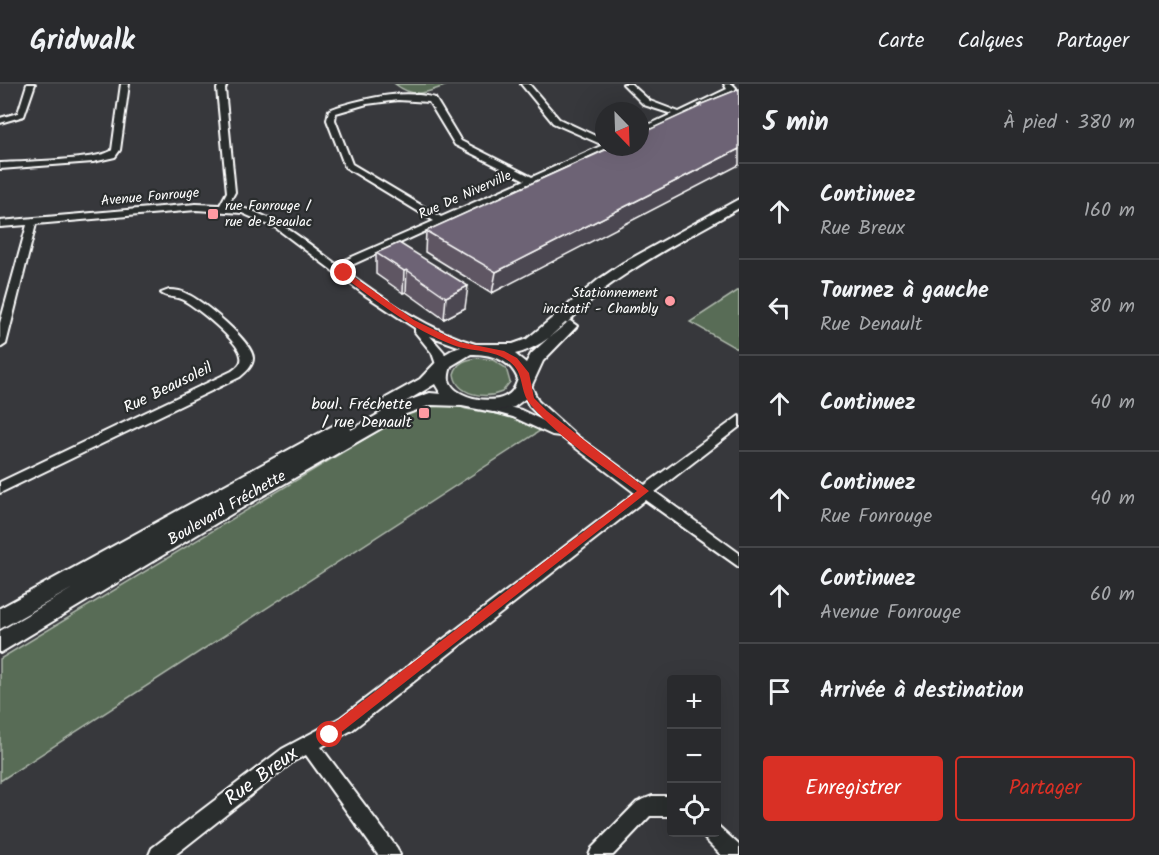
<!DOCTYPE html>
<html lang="fr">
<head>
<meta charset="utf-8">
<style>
	:root { --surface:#292a2d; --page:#353639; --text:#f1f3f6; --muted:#a5a7aa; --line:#454649; --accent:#d93025 }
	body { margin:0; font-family:Kalam,sans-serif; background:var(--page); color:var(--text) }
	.controls { position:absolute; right:18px; bottom:18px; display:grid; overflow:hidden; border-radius:6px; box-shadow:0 6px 24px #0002 }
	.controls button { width:54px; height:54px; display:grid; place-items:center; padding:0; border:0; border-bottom:2px solid var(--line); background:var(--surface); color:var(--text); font:30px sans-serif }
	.compass { position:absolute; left:595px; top:18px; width:54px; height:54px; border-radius:50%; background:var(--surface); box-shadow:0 6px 24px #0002; rotate:157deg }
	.stop { position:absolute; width:18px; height:18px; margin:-14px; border:4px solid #d93025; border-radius:50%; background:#fff }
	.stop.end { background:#d93025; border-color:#fff; box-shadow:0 2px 6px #0008 }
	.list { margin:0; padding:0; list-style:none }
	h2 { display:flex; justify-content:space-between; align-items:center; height:78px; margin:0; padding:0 24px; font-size:26px }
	h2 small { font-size:20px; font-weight:400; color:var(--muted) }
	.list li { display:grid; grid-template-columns:39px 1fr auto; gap:18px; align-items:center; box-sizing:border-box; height:96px; padding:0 24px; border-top:2px solid var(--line) }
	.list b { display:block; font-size:22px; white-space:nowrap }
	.list p { margin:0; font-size:20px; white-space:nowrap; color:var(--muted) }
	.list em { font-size:20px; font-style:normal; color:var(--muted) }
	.actions { display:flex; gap:12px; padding:18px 24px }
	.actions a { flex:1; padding:14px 0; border:2px solid var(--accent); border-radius:6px; text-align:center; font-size:21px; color:var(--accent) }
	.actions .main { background:var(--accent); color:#fff }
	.icon { flex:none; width:33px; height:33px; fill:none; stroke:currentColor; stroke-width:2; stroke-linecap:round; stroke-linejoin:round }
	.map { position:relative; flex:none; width:739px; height:771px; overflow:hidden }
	header { display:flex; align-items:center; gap:36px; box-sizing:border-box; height:84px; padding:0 30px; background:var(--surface); border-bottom:2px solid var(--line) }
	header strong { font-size:28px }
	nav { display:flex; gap:33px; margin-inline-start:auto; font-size:21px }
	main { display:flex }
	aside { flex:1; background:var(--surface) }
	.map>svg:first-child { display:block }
</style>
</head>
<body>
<header>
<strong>Gridwalk</strong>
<nav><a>Carte</a><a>Calques</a><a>Partager</a></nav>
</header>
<main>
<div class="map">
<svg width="739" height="771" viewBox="0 0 739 771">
	<rect width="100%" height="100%" fill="#37383c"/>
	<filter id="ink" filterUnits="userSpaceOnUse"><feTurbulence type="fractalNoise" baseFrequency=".0167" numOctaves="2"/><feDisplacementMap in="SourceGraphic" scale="12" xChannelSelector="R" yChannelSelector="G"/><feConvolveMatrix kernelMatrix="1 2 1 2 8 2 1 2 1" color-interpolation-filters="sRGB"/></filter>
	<g filter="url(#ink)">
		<path fill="#586c56" stroke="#acb6aa" stroke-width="1.5" d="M395,0H450C427,8 416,16 395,0Z
			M739,206V266L690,238Z
			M478,274L493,276L506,284L510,298L502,308C486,315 457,312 454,290C457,278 467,275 478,274Z
			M448,318L466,325L504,331L543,345L0,697V575L411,327Z"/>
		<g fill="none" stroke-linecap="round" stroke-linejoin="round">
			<g stroke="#fff" stroke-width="4">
				<path id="street" d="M27,0H35L24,32L0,39V34L18,29Z
					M121,0H129L120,66L115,73L93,78L0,85V79C19,78 103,76 112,66Z
					M219,0H227L225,5L235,108L228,121C272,128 302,155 336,180L434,137L345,83L327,36L329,26L337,23C367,14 404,5 435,14L461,57L532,93L603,61L553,39L521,0H529L559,35L604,56V63H609L343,185C387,217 429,247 482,262L484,265L478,269L430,252L444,268L448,283L446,286H438L432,269L415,248V244L365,211L276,144L242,129L196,126L36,140L6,260L0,264V239L27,141L0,143V137L196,120L220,121L227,108L217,5ZM398,16L429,18L455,61L525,96L441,133L352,80L335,36L336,29L367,20Z
					M623,0H631L650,17L679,28L727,5L724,0H732L736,4L733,9L640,50V45L672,30L644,21Z
					M169,206C175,206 182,207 187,210C202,216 253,258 253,274C253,282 246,288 240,293L0,409V398L232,287C237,283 243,279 241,272C239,257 196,223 183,216C176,212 167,214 161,209Z
					M525,296L529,297L538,317L577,352L645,401L739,332V343L655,408L739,469V483L645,416L352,646L321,663L397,764L400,771H378L306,671L294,677L175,771H149L152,764L282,665L340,634L635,409L560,352L552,351L513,333L484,325L482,322L488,318L521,326L544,337L529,322L519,300Z
					M652,712H672V732H650L613,771H589L592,764L637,718Z
					M716,740L739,761V771H721L705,755L702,748H716Z"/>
			</g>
			<g stroke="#fff" stroke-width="4">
				<path id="secondary" d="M739,115V124C696,149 652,171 611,200C580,221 553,262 515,270L526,279L531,270L565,239L570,237L577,242L543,277L526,314L514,323L493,328L462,322L431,321L406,330L233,429L0,569V547L73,504L0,545V524L338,339H350L351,346L391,323L384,318L386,314L420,295L442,272L452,266L470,260H513L527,255L598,196L623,179ZM471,270C491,270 510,275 518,295C515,303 513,309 504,313C490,320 454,314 449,296C448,292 450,286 451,282ZM435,300L441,310L430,309L405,318Z"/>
			</g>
			<use href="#street" fill="#2a2d2e" fill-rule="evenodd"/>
			<use href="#secondary" fill="#2a2d2e" fill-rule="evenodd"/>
		</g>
		<path fill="#5e5664" stroke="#fff" stroke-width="1.5" d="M739,5L492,209L425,168L426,147L698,24L699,21Z
			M399,159L465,224L444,235L406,208L403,209L376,190V169Z"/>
		<path fill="#4c4651" stroke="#fff" stroke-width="1.5" d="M739,65V81L492,209L496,188Z
			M407,186L406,208L403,209L404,187Z
			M468,202L465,224L444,235L446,213Z"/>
		<path fill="#6d6474" stroke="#fff" stroke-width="1.5" d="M739,5V65L496,188L426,147L612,63H640V50L701,22L699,21Z
			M399,159L468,202L446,213L407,186L404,187L376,169Z"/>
	</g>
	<path fill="#d93025" d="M341,188H347L414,236L459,258L504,267L517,274L529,289L534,314L547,327L649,407L330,657L325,655V646L637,407C601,381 561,356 531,321C519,308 525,289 510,278C494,265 471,268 453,261C411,245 377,217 341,191Z"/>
	<g fill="#ff9aa2" stroke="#2a2d2e" stroke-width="2">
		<rect x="207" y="124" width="12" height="12" rx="3"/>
		<circle cx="670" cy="217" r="6"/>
		<rect x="418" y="323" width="12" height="12" rx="3"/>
	</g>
	<g text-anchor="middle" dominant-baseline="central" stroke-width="4.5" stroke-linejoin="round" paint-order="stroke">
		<g font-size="14" fill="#fff" stroke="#2a2d2e">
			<text transform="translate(465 111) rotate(-24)">Rue De Niverville</text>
			<text transform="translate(150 113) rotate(-5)">Avenue Fonrouge</text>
		</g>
		<g font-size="14" fill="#fff" stroke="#2a2d2e" text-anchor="start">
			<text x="225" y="122">rue Fonrouge /<tspan x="225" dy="16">rue de Beaulac</tspan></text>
			<text x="658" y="209" text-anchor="end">Stationnement<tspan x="658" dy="16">incitatif - Chambly</tspan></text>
		</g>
		<g font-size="16" fill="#fff" stroke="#2a2d2e">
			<text transform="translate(168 304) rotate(-26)">Rue Beausoleil</text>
			<text transform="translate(227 424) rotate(-30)">Boulevard Fréchette</text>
		</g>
		<g font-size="16" fill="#fff" stroke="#2a2d2e" text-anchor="end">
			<text x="412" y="320">boul. Fréchette<tspan x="412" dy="18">/ rue Denault</tspan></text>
		</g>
		<g font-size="20" fill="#fff" stroke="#2a2d2e">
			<text transform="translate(262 693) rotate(-36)">Rue Breux</text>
		</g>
	</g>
</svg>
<div class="controls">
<button>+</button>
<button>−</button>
<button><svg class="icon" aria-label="locate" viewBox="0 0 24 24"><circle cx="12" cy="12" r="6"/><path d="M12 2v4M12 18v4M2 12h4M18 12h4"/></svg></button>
</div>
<svg class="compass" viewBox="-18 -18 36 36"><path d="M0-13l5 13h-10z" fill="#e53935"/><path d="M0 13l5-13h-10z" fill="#a5a7aa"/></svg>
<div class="stop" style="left:330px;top:651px"></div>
<div class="stop end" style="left:344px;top:189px"></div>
</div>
<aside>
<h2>5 min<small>À pied · 380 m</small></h2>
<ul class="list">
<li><svg class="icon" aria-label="ahead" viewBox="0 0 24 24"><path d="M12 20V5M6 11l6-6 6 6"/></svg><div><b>Continuez</b><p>Rue Breux</p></div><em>160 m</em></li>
<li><svg class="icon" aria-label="left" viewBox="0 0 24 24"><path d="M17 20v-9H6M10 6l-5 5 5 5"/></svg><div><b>Tournez à gauche</b><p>Rue Denault</p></div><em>80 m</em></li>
<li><svg class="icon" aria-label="ahead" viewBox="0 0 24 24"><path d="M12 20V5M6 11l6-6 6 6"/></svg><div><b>Continuez</b></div><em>40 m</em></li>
<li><svg class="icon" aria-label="ahead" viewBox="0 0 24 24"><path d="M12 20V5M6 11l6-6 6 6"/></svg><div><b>Continuez</b><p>Rue Fonrouge</p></div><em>40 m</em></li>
<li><svg class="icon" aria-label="ahead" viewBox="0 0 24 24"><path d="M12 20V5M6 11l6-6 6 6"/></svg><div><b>Continuez</b><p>Avenue Fonrouge</p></div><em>60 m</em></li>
<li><svg class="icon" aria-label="arrive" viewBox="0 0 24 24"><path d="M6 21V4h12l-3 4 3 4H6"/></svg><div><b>Arrivée à destination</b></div></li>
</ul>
<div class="actions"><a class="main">Enregistrer</a><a>Partager</a></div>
</aside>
</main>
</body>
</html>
